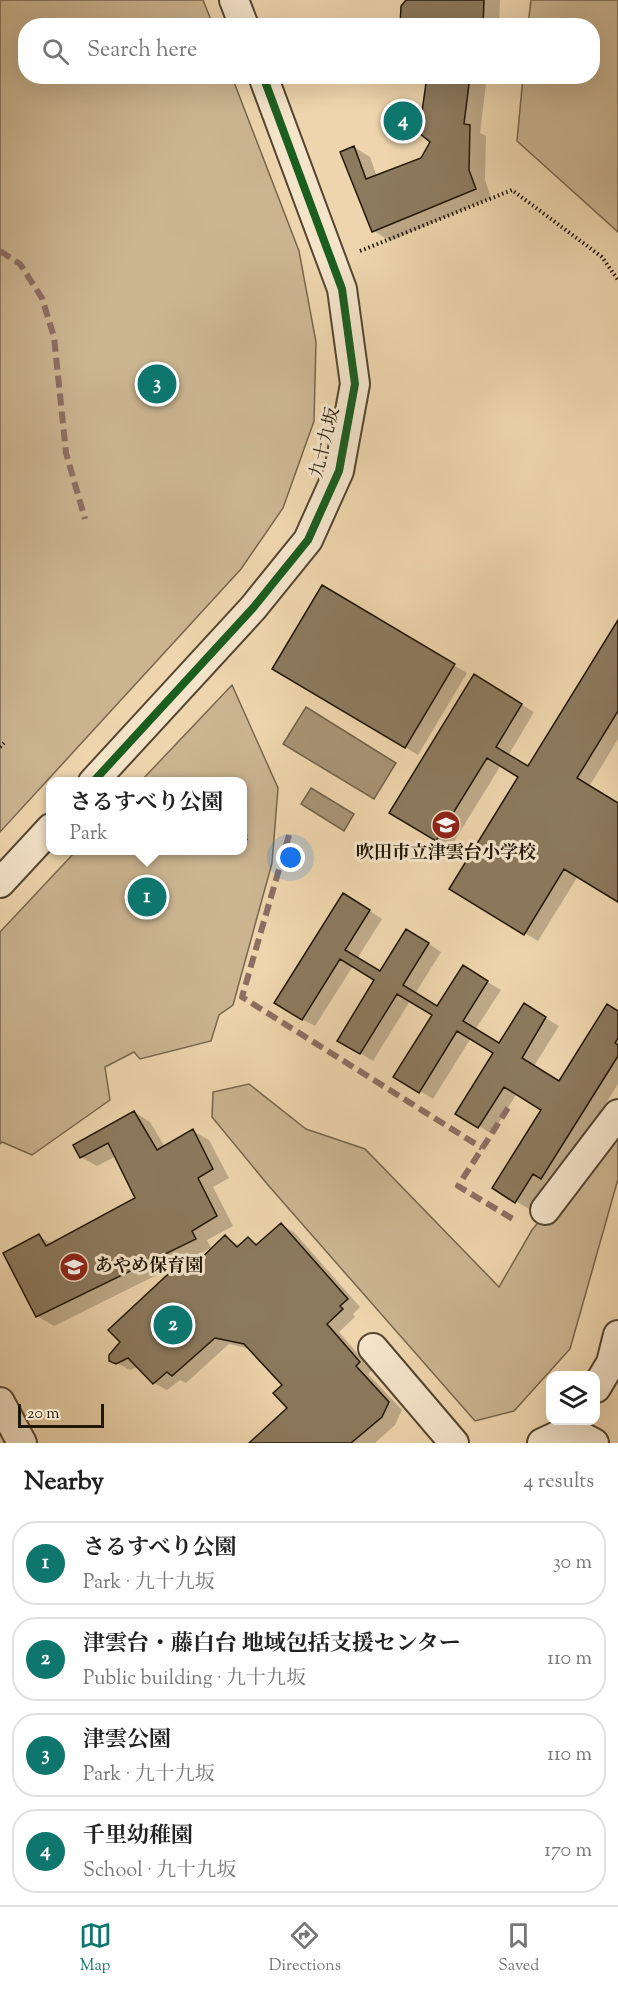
<!DOCTYPE html>
<html lang="en">
<head>
<meta charset="utf-8">
<style>
	:root { --surface:#fff; --page:#f6f6f6; --text:#222; --muted:#767676; --line:#e0e0e0; --accent:#0f766e }
	body { margin:0; font-family:"Sorts Mill Goudy","Noto Serif JP",serif; background:var(--page); color:var(--text) }
	.controls { position:absolute; right:18px; bottom:18px; display:grid; overflow:hidden; border-radius:12px; box-shadow:0 6px 24px #0002 }
	.controls button { width:54px; height:54px; display:grid; place-items:center; padding:0; border:0; border-bottom:2px solid var(--line); background:var(--surface); color:var(--text); font:30px sans-serif }
	.scale { position:absolute; left:18px; bottom:15px; width:86px; box-sizing:border-box; padding-left:6px; border:3px solid #211709; border-top:0; font-size:16px; line-height:21px; white-space:nowrap; color:#211709; -webkit-text-stroke:4px #f4e4ca; paint-order:stroke }
	.you { position:absolute; left:291px; top:858px; width:21px; height:21px; margin:-15px; border:4px solid #fff; border-radius:50%; background:#1a73e8; box-shadow:0 0 0 9px #1a73e833 }
	.badge { display:grid; place-items:center; width:39px; height:39px; border-radius:50%; background:var(--accent); color:#fff; font-size:20px; font-weight:700 }
	.pin { position:absolute; translate:-50% -50%; border:3px solid #fff; box-shadow:0 2px 6px #0006 }
	.popup { position:absolute; left:46px; top:777px; width:201px; height:78px; box-sizing:border-box; display:grid; place-content:center; border-radius:12px; background:var(--surface); filter:drop-shadow(0 2px 4px #0005); font-size:20px; white-space:nowrap; color:var(--muted) }
	.popup b { font-size:22px; color:var(--text) }
	.popup::after { content:''; position:absolute; left:50%; top:100%; margin-left:-12px; border:12px solid transparent; border-top-color:var(--surface) }
	.list { margin:0; padding:0; list-style:none }
	h2 { display:flex; justify-content:space-between; align-items:center; height:78px; margin:0; padding:0 24px; font-size:26px }
	h2 small { font-size:20px; font-weight:400; color:var(--muted) }
	.list li { display:grid; grid-template-columns:39px 1fr auto; gap:18px; align-items:center; box-sizing:border-box; height:84px; margin:0 12px 12px; padding:0 12px; border:2px solid var(--line); border-radius:24px }
	.list b { display:block; font-size:22px; white-space:nowrap }
	.list p { margin:0; font-size:20px; white-space:nowrap; color:var(--muted) }
	.list em { font-size:20px; font-style:normal; color:var(--muted) }
	.icon { flex:none; width:33px; height:33px; fill:none; stroke:currentColor; stroke-width:2; stroke-linecap:round; stroke-linejoin:round }
	.map { position:relative; flex:none; width:618px; height:1443px; overflow:hidden }
	.search { position:absolute; background:var(--surface); box-shadow:0 6px 24px #0002; left:18px; right:18px; top:18px; height:66px; display:flex; align-items:center; gap:15px; box-sizing:border-box; padding:0 21px; border-radius:24px; color:var(--muted); font-size:22px }
	.sheet { height:462px; background:var(--surface) }
	nav { display:flex; justify-content:space-around; align-items:center; box-sizing:border-box; height:84px; border-top:2px solid var(--line); background:var(--surface); font-size:16px; color:var(--muted) }
	nav a { display:grid; justify-items:center; gap:3px }
	nav .on { color:var(--accent) }
	.map>svg:first-child { display:block }
</style>
</head>
<body>
<div class="map">
<svg width="618" height="1443" viewBox="0 0 618 1443">
	<rect width="100%" height="100%" fill="#eed5ad"/>
	<filter id="stains"><feTurbulence type="fractalNoise" baseFrequency=".00333" numOctaves="4"/><feColorMatrix values="0 0 0 0 .2 0 0 0 0 .09 0 0 0 0 .02 0 0 0 .5 -.17"/></filter>
	<radialGradient id="worn" r=".72"><stop offset=".6" stop-color="#630" stop-opacity="0"/><stop offset="1" stop-color="#630" stop-opacity=".3"/></radialGradient>
	<path fill="#cbb591" stroke="#76664d" stroke-width="1.5" d="M0,0H203L213,25L26,26V76L232,77L299,251L316,342L314,421L283,508L241,569L0,832Z
		M531,0H618V232L517,141L523,77L592,76V26L528,25Z
		M232,685L278,788L272,863L233,1005L219,1015L211,1041L140,1059L134,1052L105,1067L110,1100L32,1155L2,1142L0,1144V932L76,851L243,850V782L141,781Z
		M249,1084L306,1129L365,1149L499,1287L532,1230L615,1130L618,1133V1179L570,1349L514,1411L475,1421L268,1185L212,1117L213,1092Z"/>
	<path fill="#a89475" stroke="#72624a" stroke-width="1.5" d="M306,707L396,763L374,799L283,744Z
		M311,788L354,814L344,831L301,804Z"/>
	<path fill="#0003" d="M408,0H500L499,26H402Z
		M428,76H487L480,133L486,136L485,180L491,198L390,241L374,231L354,147L370,157L377,177L422,159L432,142Z
		M323,587L467,673L418,755L274,668Z
		M618,623V739L589,787L618,805V900L578,876L538,941L451,889L520,776L501,765L450,848L391,812L474,676L534,712L508,756L529,768Z
		M356,902L382,919L357,959L381,973L420,938L441,952L415,994L438,1008L476,975L501,990L475,1030L500,1045L537,1013L559,1026L534,1066L560,1083L618,1012V1084L555,1185L547,1180L529,1209L494,1188L543,1109L517,1093L492,1134L457,1113L495,1052L471,1038L433,1099L420,1091L434,1015L410,1001L373,1061L339,1040L376,980L353,966L315,1026L302,1019Z
		M134,1112L150,1122L165,1147L193,1131L209,1140L229,1178L213,1187L233,1226L207,1240L211,1248L54,1326L37,1316L5,1254L39,1236L52,1244L137,1199L116,1156L97,1166L81,1157Z
		M281,1225L294,1232L360,1307L353,1314L355,1317L339,1332L372,1370L368,1374L402,1410L395,1425L375,1443H252L289,1408L284,1385L250,1349L229,1344L186,1383L180,1380L167,1390L154,1383L138,1367L130,1370L111,1360L180,1265L190,1271L225,1237L240,1246L248,1239L259,1245Z"/>
	<path fill="#8c7a5e" stroke="#211709" stroke-width="1.5" d="M406,0H484L483,26H400L401,6Z
		M427,76H470L464,124L470,125L469,170L476,189L372,232L340,152L354,146L366,179L421,158L430,142L419,133Z
		M322,585L455,664L405,748L272,669Z
		M618,620V711L577,778L618,803V902L564,869L524,935L449,889L518,777L487,758L436,841L389,813L474,674L522,704L496,747L528,766Z
		M343,893L370,910L345,950L380,971L406,929L429,943L403,985L437,1006L463,965L488,981L463,1021L499,1043L524,1003L546,1017L522,1058L559,1081L607,1004L618,1011V1038L615,1043L618,1045V1056L541,1179L533,1174L515,1203L492,1188L541,1110L504,1087L478,1128L455,1114L493,1053L457,1031L419,1093L393,1077L432,1015L397,994L360,1054L337,1041L374,980L340,959L302,1020L274,1003Z
		M134,1111L157,1150L193,1129L213,1169L198,1178L217,1216L192,1231L196,1239L36,1317L3,1253L39,1234L46,1246L135,1198L108,1143L80,1158L73,1145Z
		M281,1223L348,1299L340,1306L343,1309L327,1324L360,1362L356,1366L389,1402L382,1417L351,1443H249L287,1408L273,1393L282,1385L244,1344L215,1338L172,1376L167,1372L153,1384L128,1358L116,1364L109,1361V1355L120,1342L108,1330L180,1263L188,1271L225,1235L237,1247L248,1237L256,1245Z"/>
	<g fill="none" stroke-linecap="round" stroke-linejoin="round">
		<g stroke="#544632" stroke-width="32">
			<path id="minor" d="M234,0L244,26
				M93,782L253,608L308,540L339,471L355,384L342,289L263,76
				M0,883L51,828
				M545,1210L618,1114
				M373,1348L454,1443
				M596,1388L611,1363L618,1335
				M0,1402L22,1443
				M570,1430L594,1443
				M542,1443L570,1430L575,1420"/>
		</g>
		<path stroke="#211709" stroke-width="4" stroke-dasharray="1.5 3" stroke-linecap="butt" d="M360,251L512,190L602,257L618,280
			M0,747L4,743
			M243,812L246,842"/>
		<use href="#minor" stroke="#f4e4ca" stroke-width="28"/>
		<path stroke="#8d6e63" stroke-width="6" stroke-dasharray="12 6" stroke-linecap="butt" d="M0,251L20,264L42,298L54,337L66,453L85,519
			M289,835L242,997L482,1148
			M508,1108L458,1186L513,1219"/>
		<g stroke="#f4e4ca" stroke-width="11">
			<path id="cycleway" d="M93,782L253,608L308,540L339,471L355,384L342,289L263,76"/>
		</g>
		<use href="#cycleway" stroke="#1b5e20" stroke-width="8"/>
	</g>
	<defs>
		<g id="school-disc" transform="scale(1.5)"><circle r="9.5" fill="#8f2418" stroke="#f4e4ca"/><path d="M0-5L7-2L0 1L-7-2ZM-4 1L0 2.5L4 1V4Q0 6-4 4Z" fill="#fff"/></g>
	</defs>
	<g fill-rule="evenodd">
		<use href="#school-disc" x="446" y="825"/>
		<use href="#school-disc" x="74" y="1267"/>
	</g>
	<g text-anchor="middle" dominant-baseline="central" stroke-width="6" stroke-linejoin="round" paint-order="stroke">
		<g font-size="18" fill="#211709" stroke="#f4e4ca">
			<text transform="translate(326 443) rotate(-76)">九十九坂</text>
		</g>
		<g font-size="18" font-weight="bold" fill="#211709" stroke="#f4e4ca">
			<text x="446" y="854">吹田市立津雲台小学校</text>
			<text x="95" y="1267" text-anchor="start">あやめ保育園</text>
		</g>
	</g>
	<rect width="100%" height="100%" filter="url(#stains)"/>
	<rect width="100%" height="100%" fill="url(#worn)"/>
</svg>
<div class="controls">
<button><svg class="icon" aria-label="layers" viewBox="0 0 24 24"><path d="M12 4l9 5-9 5-9-5zM3 14l9 5 9-5"/></svg></button>
</div>
<div class="scale">20 m</div>
<div class="you"></div>
<div class="pin badge" style="left:147px;top:897px">1</div>
<div class="popup"><b>さるすべり公園</b>Park</div>
<div class="pin badge" style="left:173px;top:1325px">2</div>
<div class="pin badge" style="left:157px;top:384px">3</div>
<div class="pin badge" style="left:403px;top:121px">4</div>
<div class="search"><svg class="icon" aria-label="search" viewBox="0 0 24 24"><circle cx="10" cy="10" r="6"/><path d="M15 15l6 6"/></svg>Search here</div>
</div>
<section class="sheet">
<h2>Nearby<small>4 results</small></h2>
<ul class="list">
<li><span class="badge">1</span><div><b>さるすべり公園</b><p>Park · 九十九坂</p></div><em>30 m</em></li>
<li><span class="badge">2</span><div><b>津雲台・藤白台 地域包括支援センター</b><p>Public building · 九十九坂</p></div><em>110 m</em></li>
<li><span class="badge">3</span><div><b>津雲公園</b><p>Park · 九十九坂</p></div><em>110 m</em></li>
<li><span class="badge">4</span><div><b>千里幼稚園</b><p>School · 九十九坂</p></div><em>170 m</em></li>
</ul>
</section>
<nav>
<a class="on"><svg class="icon" aria-label="map" viewBox="0 0 24 24"><path d="M3 6l6-2 6 2 6-2v14l-6 2-6-2-6 2zM9 4v14M15 6v14"/></svg>Map</a>
<a><svg class="icon" aria-label="directions" viewBox="0 0 24 24"><path d="M12 3l9 9-9 9-9-9zM9 14v-3h6M13 9l2 2-2 2"/></svg>Directions</a>
<a><svg class="icon" aria-label="saved" viewBox="0 0 24 24"><path d="M7 4h10v16l-5-4-5 4z"/></svg>Saved</a>
</nav>
</body>
</html>
